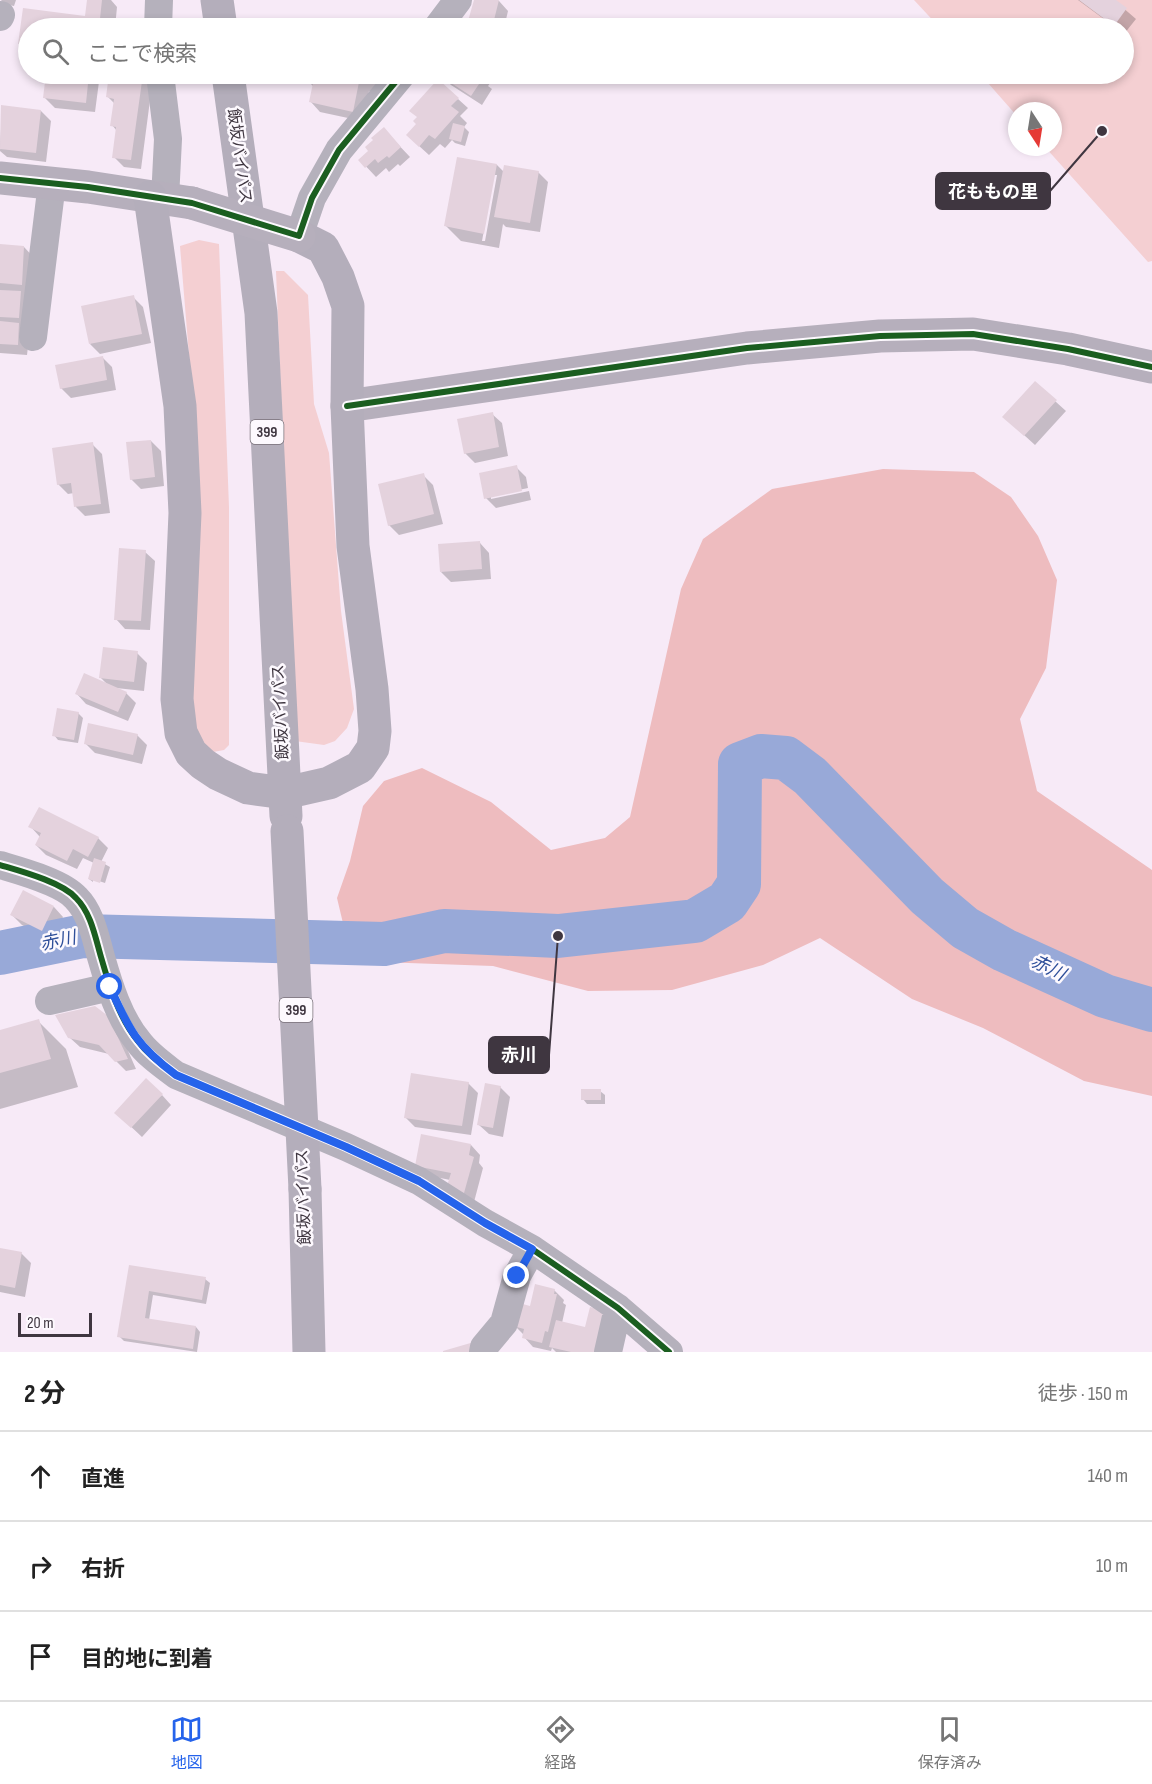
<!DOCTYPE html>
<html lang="ja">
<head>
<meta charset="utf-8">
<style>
	:root { --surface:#fff; --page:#f6f6f6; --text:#222; --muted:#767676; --line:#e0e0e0; --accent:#2563eb }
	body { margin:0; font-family:"Sofia Sans Condensed","Noto Sans JP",sans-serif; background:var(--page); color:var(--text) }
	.compass { position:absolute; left:1008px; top:102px; width:54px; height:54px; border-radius:50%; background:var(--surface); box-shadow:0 3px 9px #0003; rotate:168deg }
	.scale { position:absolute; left:18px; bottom:15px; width:74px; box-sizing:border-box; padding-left:6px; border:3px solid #3f3640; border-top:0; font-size:16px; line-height:21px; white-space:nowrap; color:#3f3640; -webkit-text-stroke:4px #fdf9fe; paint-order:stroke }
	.stop { position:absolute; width:18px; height:18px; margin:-14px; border:4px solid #2563eb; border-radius:50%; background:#fff }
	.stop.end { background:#2563eb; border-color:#fff; box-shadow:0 2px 6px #0008 }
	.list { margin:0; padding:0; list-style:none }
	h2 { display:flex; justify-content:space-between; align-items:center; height:78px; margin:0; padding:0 24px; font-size:26px }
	h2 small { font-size:20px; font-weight:400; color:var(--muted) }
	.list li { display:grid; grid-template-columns:39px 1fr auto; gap:18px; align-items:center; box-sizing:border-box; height:90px; padding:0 24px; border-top:2px solid var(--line) }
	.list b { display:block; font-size:22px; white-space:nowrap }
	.list em { font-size:20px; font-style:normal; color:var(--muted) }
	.icon { flex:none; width:33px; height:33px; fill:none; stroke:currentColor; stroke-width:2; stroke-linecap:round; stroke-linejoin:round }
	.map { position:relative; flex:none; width:1152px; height:1352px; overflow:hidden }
	.search { position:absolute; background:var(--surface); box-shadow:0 3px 9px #0003; left:18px; right:18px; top:18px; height:66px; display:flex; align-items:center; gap:15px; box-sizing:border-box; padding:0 21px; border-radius:33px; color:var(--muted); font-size:22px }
	.sheet { height:348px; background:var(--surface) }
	nav { display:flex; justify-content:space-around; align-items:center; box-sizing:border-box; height:84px; border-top:2px solid var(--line); background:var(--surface); font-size:16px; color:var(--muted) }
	nav a { display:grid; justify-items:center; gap:3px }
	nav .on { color:var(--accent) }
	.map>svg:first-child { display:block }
</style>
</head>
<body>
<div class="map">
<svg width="1152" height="1352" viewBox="0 0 1152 1352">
	<rect width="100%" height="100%" fill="#f7eaf7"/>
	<path fill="#f4cfd2" d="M914,0H1152V261L1148,262L1045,147H1053V111H1017V116L980,74H1124V28H940Z
		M199,240L219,244L229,507V745L224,750L213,752L193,734L188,705L199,476L180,246Z
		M276,271H284L308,295L314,404L329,453L341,611L354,709L347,728L335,741L324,745L295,741Z"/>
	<path fill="#eebcbf" d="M883,469L974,472L1011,497L1038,536L1057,580L1046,668L1020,719L1037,791L1152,870V1096L1084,1081L983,1028L912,999L820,938L763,965L672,990L588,991L493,966L352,961L337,898L350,861L363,806L384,781L422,768L491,802L551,850L605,838L630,817L681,589L703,539L772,489Z"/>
	<path fill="#0003" fill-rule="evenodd" d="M1,0H16L14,6L4,4Z
		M89,0H111L117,7L115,28H28V52L20,44L25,10L86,18Z
		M475,0L499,1L508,11L504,28H468Z
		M1078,0H1114L1136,19L1124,34V28H1116Z
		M48,74H100L95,112L55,108L45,98Z
		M111,74H139L152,85L141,169L124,167L114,157L117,131L112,125L115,104L108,97Z
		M310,74H382L376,93L369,91L362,121L320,112L311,102L314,87L308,81Z
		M442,74H497L488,86L492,89L482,105L451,85L441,75Z
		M765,74H786L785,81L768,77Z
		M458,99L468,108L460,116L467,123L464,127L469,132L465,146L455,143L452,140L445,148L440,144L429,155L418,145V124Z
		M2,107L41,111L51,121L46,162L7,157L0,151Z
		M393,139L410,157L400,166L398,164L389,172L386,168L376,177L360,160Z
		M459,158L497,165L504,172H538L548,182L540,232L506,227L503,224L499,248L461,241L446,226ZM494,175H497L485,241H482Z
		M0,245L24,247L38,262L27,355L0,353Z
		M133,297L143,307L151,343L100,354L90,344Z
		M102,357L112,367L116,390L71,398L61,388Z
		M1035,383L1066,411L1035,445L1014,426Z
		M492,414L502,423L508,456L475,463L465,453Z
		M151,441L161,451L164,486L141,489L131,479Z
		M92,444L102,454L110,513L85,516L76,507L74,493L68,494L58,484Z
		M516,467L526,477L528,488L491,496V499L529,491L531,500L496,508L486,498Z
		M423,475L433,485L443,524L399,535L389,525Z
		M480,543L489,553L491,579L451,582L441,572Z
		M145,552L155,561L150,630L125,629L116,619Z
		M137,653L147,663L144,691L116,688L126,693L136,703L128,721L86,704L77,694L109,686L100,677Z
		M78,713L83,718L78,743L58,740L54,735Z
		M137,735L147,745L142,764L95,753L85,743Z
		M30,826L98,838L108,848L101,862L110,867L105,883L93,879V882L89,879L94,863L83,858L77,869L46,855L36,845L40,837Z
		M54,907L63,917L52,940L22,925L12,915Z
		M38,1021L66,1049L78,1087L0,1109V1031Z
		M118,1028L136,1069L126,1071L109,1054L80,1047L69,1037Z
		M468,1083L478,1093L471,1135L415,1127L405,1117Z
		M500,1087L510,1097L503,1137L489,1134L479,1125Z
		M600,1091L605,1095V1104H587L583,1099Z
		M162,1095L171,1105L142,1137L126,1122Z
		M471,1145L480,1155L479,1163L483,1168L474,1202L458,1198L450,1180L426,1175L417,1165Z
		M0,1250L21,1253L31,1263L25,1297L0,1292Z
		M130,1267L205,1279L210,1283L206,1304L153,1295L149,1320L196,1327L200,1332L197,1352L124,1341L119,1336Z
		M554,1290L564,1300L563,1303L566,1305L562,1323L586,1329L609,1352H556L552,1348L551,1351L533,1347L524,1337V1335L515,1326L531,1308Z"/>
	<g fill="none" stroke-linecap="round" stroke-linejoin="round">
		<path stroke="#98a9d8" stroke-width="44" d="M0,953L83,936L384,944L444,931L558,936L695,921L727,902L739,884L740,764L761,756L786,758L810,776L927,896L965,928L1004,950L1105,996L1152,1010"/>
	</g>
	<path fill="#e4d2dd" d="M87,0H102L99,28H28V46L18,44L23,8L85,16Z
		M474,0H499L492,28H466Z
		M1079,0H1116L1127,8L1114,26Z
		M46,74H89L86,103L43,98Z
		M109,74H143L131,160L112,158L116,127L110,126L114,99L106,97Z
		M308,74H370L367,84L359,82L353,112L309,102L313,83L307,82Z
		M440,74H481L479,76L483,78L471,96L439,75Z
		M438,79L459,98L451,106L459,112L435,139L429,135L419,147L406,135L416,124L413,121L417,117L409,111Z
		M1,105L41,110L36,153L0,149Z
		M453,123L465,126L461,142L449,139Z
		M384,127L401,147L389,158L387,156L378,163L375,159L365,168L358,160L368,151L365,147L373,140L371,138Z
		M457,157L497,164L484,234L444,226Z
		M504,165L539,171L530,223L494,217Z
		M0,244L24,246L22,285L0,283Z
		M0,290L21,291L19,318L0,317Z
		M134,295L142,334L89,344L81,306Z
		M0,321L19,323L18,345L0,344Z
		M103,356L107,380L60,389L55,365Z
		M1035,381L1057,400L1024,436L1002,417Z
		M493,412L499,447L464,454L457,419Z
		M151,440L155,477L130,480L126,442Z
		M93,442L101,504L74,507L71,483L57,485L52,448Z
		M517,465L522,491L484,499L479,473Z
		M424,473L434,514L388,526L378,484Z
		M480,541L482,569L440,572L438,544Z
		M119,548L146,550L141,621L114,620Z
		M103,647L138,651L134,682L99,678Z
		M84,673L127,692L118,712L75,694Z
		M57,708L79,712L74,740L52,736Z
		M88,723L138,734L133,755L84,744Z
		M39,807L99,837L88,857L73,849L67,861L35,845L41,833L28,827Z
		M94,858L106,862L100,883L88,879Z
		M23,890L54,906L42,931L10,915Z
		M95,1006L108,1016L128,1059L115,1062L99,1045L68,1038L55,1015Z
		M39,1019L51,1059L0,1073V1030Z
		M411,1073L469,1082L462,1126L404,1118Z
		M146,1078L163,1094L131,1128L114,1113Z
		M485,1083L501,1086L493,1128L477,1125Z
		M581,1089H601V1100H581Z
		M421,1134L471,1144L469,1155L474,1157L464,1193L446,1189L451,1173L415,1166Z
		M0,1248L22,1252L15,1288L0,1285Z
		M129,1265L206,1277L202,1300L149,1291L145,1318L196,1326L193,1349L117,1337Z
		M535,1284L555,1289L554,1294H557L548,1332L545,1331L542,1343L522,1338L524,1329L513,1326L519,1303L530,1306Z
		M590,1307L607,1311L598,1352H571L549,1347L556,1320L585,1327Z
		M474,1342L472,1352H443V1351Z"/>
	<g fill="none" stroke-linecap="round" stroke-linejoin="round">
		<path stroke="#b5b1bc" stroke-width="28" d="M0,17L1,15
			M158,28L159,0
			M437,28L458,0
			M160,74L168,139L165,199
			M299,236L312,198L339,150L402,74
			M33,337L52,183
			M0,865C20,871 62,882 76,898C91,913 95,936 101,957C109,985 119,1018 138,1041C148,1055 163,1065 176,1075L346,1147L419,1181L485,1223L532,1249L618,1308L669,1352
			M49,1001L110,987
			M483,1352L484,1347L504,1323L517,1276L532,1249
			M608,1352L618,1308"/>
		<path stroke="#b6afbc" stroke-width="33" d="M0,178L88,187L192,203
			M347,406L747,348L880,336L973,334L1068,349L1152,367"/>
		<path stroke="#b4aebb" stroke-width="33" d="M217,0L221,28
			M228,74L261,313L286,816
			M150,197L180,406L185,513L177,699L181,733L191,753L203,764L218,774L248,788L285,793L329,783L360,767L373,748L375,731L372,689L353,546L347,406L348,306L338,277L323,248L299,236
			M305,1189L309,1352"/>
		<path stroke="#b6afbc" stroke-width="33" d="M192,203L299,236"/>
		<path stroke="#b4aebb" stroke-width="33" d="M287,831L305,1189"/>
		<g stroke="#fdf9fe" stroke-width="10">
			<path id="cycleway" d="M0,178L88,187L192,203L299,236L312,198L339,150L402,74
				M347,406L747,348L880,336L973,334L1068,349L1152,367
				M0,865C20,871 62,882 76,898C91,913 95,936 101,957C109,985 119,1018 138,1041C148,1055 163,1065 176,1075L346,1147L419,1181L485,1223L532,1249L618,1308L669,1352"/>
		</g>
		<use href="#cycleway" stroke="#1b5e20" stroke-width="6"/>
	</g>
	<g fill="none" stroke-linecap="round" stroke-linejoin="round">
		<path stroke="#2563eb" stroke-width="8" d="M110,987C129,1030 137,1046 176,1075L346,1147L419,1181L485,1223L532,1249L517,1276"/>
	</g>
	<g text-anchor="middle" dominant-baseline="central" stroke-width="5" stroke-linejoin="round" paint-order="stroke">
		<g fill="#fdf9fe" stroke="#787079" stroke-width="1.5">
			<rect x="250.5" y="420" width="33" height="24" rx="4.5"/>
			<rect x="279.5" y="998" width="33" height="24" rx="4.5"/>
		</g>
		<g font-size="15" font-weight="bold" fill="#3f3640">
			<text x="267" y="432">399</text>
			<text x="296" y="1010">399</text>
		</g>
		<g font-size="16" fill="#3f3640" stroke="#fdf9fe">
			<text transform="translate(239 156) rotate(82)">飯坂バイパス</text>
			<text transform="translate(281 712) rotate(-93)">飯坂バイパス</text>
			<text transform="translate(304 1197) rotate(-92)">飯坂バイパス</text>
		</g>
		<g font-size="18" font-style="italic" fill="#2f4f9a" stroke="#fdf9fe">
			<text transform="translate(58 941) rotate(-12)">赤川</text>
			<text transform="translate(1048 968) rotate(26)">赤川</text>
		</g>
	</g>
	<path fill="none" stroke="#3f3640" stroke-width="2" d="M1102 131L1050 191M558 936L549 1055"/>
	<g fill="#3f3640" stroke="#fdf9fe" stroke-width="2">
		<circle cx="1102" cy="131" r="6"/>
		<circle cx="558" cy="936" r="6"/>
	</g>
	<g fill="#3f3640" stroke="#3f3640" stroke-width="2">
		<rect x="936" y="173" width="114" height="36" rx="6"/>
		<rect x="489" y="1037" width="60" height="36" rx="6"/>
	</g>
	<g font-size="18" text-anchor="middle" font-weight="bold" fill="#fff">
		<text x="993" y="198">花ももの里</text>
		<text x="519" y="1061">赤川</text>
	</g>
</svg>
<svg class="compass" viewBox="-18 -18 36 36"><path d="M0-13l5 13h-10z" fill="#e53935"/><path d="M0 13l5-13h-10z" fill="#767676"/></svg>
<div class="scale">20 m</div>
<div class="stop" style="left:110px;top:987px"></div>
<div class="stop end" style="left:517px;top:1276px"></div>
<div class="search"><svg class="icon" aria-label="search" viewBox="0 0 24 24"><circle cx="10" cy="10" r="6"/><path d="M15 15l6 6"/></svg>ここで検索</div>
</div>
<section class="sheet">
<h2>2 分<small>徒歩 · 150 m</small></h2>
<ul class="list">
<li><svg class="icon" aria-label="ahead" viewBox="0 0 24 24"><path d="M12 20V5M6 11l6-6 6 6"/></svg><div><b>直進</b></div><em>140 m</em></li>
<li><svg class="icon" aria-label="right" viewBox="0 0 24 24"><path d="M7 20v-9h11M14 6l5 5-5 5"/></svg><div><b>右折</b></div><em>10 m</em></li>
<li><svg class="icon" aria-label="arrive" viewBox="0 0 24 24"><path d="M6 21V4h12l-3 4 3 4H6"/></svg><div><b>目的地に到着</b></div></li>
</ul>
</section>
<nav>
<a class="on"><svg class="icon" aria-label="map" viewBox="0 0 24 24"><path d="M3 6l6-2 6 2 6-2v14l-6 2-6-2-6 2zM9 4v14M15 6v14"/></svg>地図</a>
<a><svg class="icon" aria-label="directions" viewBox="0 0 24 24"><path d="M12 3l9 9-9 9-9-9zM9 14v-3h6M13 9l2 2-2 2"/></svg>経路</a>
<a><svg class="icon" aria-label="saved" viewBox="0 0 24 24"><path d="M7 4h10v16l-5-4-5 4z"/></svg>保存済み</a>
</nav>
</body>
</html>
